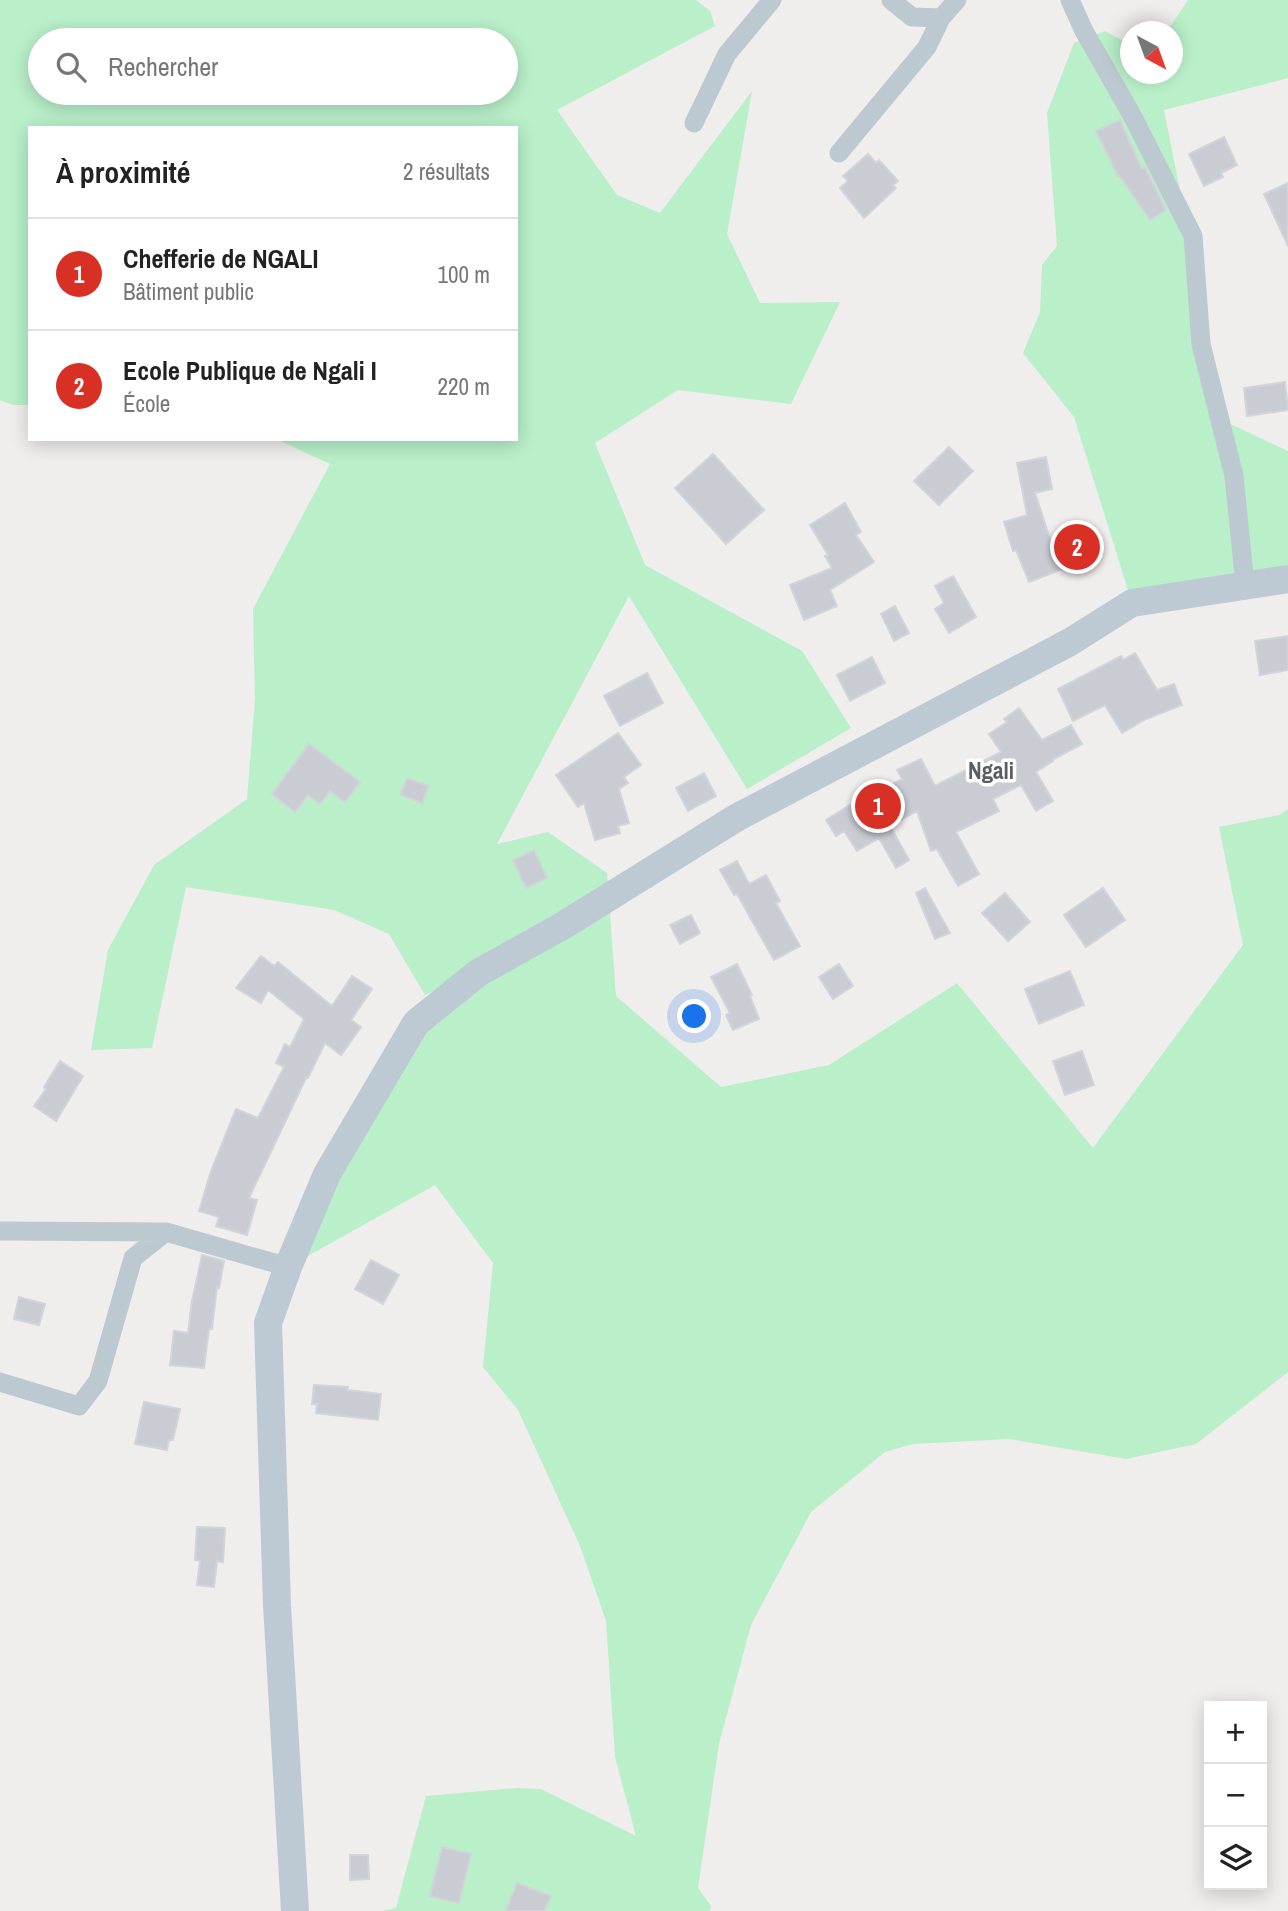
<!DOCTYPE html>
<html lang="fr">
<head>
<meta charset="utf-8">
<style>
	:root { --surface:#fff; --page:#f6f6f6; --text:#222; --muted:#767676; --line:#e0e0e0; --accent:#d93025 }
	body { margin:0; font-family:"Archivo Narrow",sans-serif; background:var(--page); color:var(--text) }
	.controls { position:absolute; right:21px; bottom:21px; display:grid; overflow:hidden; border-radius:0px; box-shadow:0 4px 18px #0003 }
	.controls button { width:63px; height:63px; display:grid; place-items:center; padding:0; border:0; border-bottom:2px solid var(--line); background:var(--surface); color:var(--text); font:35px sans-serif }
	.compass { position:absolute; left:1120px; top:21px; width:63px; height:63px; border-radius:50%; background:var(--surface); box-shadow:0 4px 18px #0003; rotate:139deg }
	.you { position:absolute; left:695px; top:1017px; width:24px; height:24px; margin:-18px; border:5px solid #fff; border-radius:50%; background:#1a73e8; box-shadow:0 0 0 10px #1a73e833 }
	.badge { display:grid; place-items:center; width:46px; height:46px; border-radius:50%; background:var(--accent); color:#fff; font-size:23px; font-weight:700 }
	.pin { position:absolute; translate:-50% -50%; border:4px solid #fff; box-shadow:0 2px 7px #0006 }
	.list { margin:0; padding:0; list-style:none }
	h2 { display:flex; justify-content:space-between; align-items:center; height:91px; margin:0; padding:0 28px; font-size:30px }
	h2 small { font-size:23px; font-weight:400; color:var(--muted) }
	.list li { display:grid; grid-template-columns:46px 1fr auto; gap:21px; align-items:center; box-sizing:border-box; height:112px; padding:0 28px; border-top:2px solid var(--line) }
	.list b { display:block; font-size:26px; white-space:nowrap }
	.list p { margin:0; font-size:23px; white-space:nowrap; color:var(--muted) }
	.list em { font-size:23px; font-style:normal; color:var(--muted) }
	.icon { flex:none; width:38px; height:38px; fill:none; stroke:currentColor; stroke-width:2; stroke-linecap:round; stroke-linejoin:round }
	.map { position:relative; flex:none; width:1288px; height:1911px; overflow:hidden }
	.search { position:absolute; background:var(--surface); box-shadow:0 4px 18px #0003; left:28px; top:28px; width:490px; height:77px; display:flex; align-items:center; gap:18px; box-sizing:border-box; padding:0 24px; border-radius:38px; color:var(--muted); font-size:26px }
	.panel { position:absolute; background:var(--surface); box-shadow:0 4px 18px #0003; left:28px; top:126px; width:490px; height:315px; border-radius:0px }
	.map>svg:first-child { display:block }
</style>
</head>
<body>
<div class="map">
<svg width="1288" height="1911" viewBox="0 0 1288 1911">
	<rect width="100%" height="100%" fill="#f0eded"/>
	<path fill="#b9efc9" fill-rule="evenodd" d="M0,0H696L710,11L715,26L557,110L617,195L660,213L752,91L727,234L760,303L840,302L791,404L678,390L595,443L645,565L802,651L851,728L747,789L629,596L497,844L548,832L607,873L616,996L721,1087L829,1065L957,983L1093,1148L1243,945L1219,827L1279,815L1288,809V1372L1196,1444L1126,1459L1009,1439L913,1444L885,1452L811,1512L751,1625L719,1744L698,1888L711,1906L710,1911H383L396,1908L426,1796L517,1788L541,1789L636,1836L615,1757L606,1621L580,1546L518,1410L483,1367L493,1263L435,1185L288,1267L416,1023L471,976L425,995L389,934L334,910L186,887L152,1048L91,1050L108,950L154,865L247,799L255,699L253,609L330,464L276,439H516V128H30V405H13L0,400ZM40,40H506V93H40Z
		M1188,0H1288V78L1164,110L1226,422L1288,451V578L1132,603L1074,417L1023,353L1040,312L1042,265L1057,246L1047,113L1074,43L1105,31L1130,45V74H1172V32L1167,31Z"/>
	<path fill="#c9ccd2" stroke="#d1d4d9" stroke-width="2" d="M1120,120L1142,169L1145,167L1166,210L1150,220L1119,175L1118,176L1096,131Z
		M1224,137L1237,165L1221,173L1223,177L1204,186L1189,154Z
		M868,154L876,163L879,160L898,181L893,185L896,188L864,218L840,188L848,181L843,176Z
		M1288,183V246L1264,194Z
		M1285,382L1288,410L1247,416L1244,388Z
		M949,447L973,471L939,505L914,481Z
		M713,454L764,510L726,544L675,488Z
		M1046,457L1052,489L1035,493L1050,539L1082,526L1095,559L1066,570L1065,568L1029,582L1016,550L1013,551L1004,522L1027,515L1017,463Z
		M845,503L861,532L856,535L874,562L830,590L837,606L804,620L790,585L832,568L825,556L828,555L810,525Z
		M953,576L976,617L949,633L935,609L944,603L935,586Z
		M895,606L909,633L894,641L881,614Z
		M1288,636V670L1260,675L1255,641Z
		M1135,653L1157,690L1174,684L1182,705L1146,719L1122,733L1105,705L1073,721L1058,689L1121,656L1123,660Z
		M872,657L885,683L850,701L837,675Z
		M647,673L663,703L620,726L604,696Z
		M1019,708L1042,740L1071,725L1082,744L1052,760L1053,761L1036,772L1053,801L1036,811L1021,785L993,799L999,811L956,832L979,874L958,886L937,849L931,851L917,811L890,826L909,860L896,868L879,838L857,851L844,831L836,836L826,820L855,802L856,804L902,779L897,770L921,759L935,786L1001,752L989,734L1007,722L1004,719Z
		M618,733L641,765L624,777L628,783L619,789L629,823L618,826L620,833L595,840L584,803L578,807L556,775Z
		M309,744L360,782L345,802L330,791L320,804L308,795L295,812L272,794Z
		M704,773L716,796L688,811L676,788Z
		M407,778L429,786L422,803L401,795Z
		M534,850L547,878L526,888L513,860Z
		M737,861L749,884L766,875L780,901L776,903L800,946L774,960L737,894L734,895L720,870Z
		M925,888L950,933L935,939L916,893Z
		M1103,888L1125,920L1086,947L1064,915Z
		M1005,893L1030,922L1008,941L982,913Z
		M691,915L700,933L680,944L670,925Z
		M261,956L274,966L278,962L332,1006L352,976L372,989L351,1020L361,1027L341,1055L325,1043L308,1078H306L249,1198L257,1200L247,1235L216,1226L219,1217L199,1211L211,1171L236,1109L258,1118L284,1067L276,1063L285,1044L290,1047L304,1019L268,990L261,1003L236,988Z
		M737,964L752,995L750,996L759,1019L733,1030L726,1015L730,1013L711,977Z
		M839,964L853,986L833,999L819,977Z
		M1070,971L1084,1005L1039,1024L1025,989Z
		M1082,1051L1094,1085L1065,1095L1053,1061Z
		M60,1061L83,1076L56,1121L34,1106L46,1089L44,1087Z
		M202,1255L224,1261L219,1288L217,1287L212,1329H209L204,1368L170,1365L174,1331L188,1333L192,1301Z
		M371,1260L399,1275L383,1304L355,1289Z
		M19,1297L45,1304L39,1325L14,1319Z
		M314,1385L348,1387V1390L381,1394L378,1420L316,1413L317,1404H312Z
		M144,1402L180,1409L173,1440H169L167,1450L135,1444Z
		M197,1527L225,1528L223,1562L217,1561L214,1587L197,1585L200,1561L195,1560Z
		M442,1847L471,1854L459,1903L430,1896Z
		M350,1855H368L369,1879L350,1880Z
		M517,1883L551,1896L544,1911H506Z"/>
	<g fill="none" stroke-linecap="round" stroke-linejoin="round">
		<path stroke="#bdc9d0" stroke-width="19" d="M891,0L912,17L941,18L957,0
			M1070,0L1084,31L1133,117L1193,236L1201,344L1234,476L1245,585
			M694,123L727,54L772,0
			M839,153L927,47L941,18
			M0,1231L166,1232L288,1267
			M0,1382L79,1406L98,1381L133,1258L166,1232"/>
		<path stroke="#bdcad4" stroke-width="28" d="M295,1911L277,1605L268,1323L288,1267L327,1174L416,1023L478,973L564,925L736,818L1070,642L1132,603L1288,579"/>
	</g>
	<g text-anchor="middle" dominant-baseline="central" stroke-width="7" stroke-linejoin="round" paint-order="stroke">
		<g font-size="23" font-weight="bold" fill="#595e62" stroke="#fff">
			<text x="991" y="770">Ngali</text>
		</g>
	</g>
</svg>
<div class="controls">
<button>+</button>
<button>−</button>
<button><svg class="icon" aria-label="layers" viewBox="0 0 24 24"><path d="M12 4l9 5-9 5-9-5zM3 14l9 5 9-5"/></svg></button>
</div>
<svg class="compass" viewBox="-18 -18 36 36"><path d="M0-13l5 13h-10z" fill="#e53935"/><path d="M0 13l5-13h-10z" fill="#767676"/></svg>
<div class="you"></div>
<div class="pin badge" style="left:878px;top:806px">1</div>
<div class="pin badge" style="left:1077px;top:547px">2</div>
<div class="search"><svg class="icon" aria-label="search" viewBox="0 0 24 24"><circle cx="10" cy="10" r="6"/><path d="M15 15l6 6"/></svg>Rechercher</div>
<section class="panel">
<h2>À proximité<small>2 résultats</small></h2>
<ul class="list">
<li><span class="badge">1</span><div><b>Chefferie de NGALI</b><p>Bâtiment public</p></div><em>100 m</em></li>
<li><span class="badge">2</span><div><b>Ecole Publique de Ngali I</b><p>École</p></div><em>220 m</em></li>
</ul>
</section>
</div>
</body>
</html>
